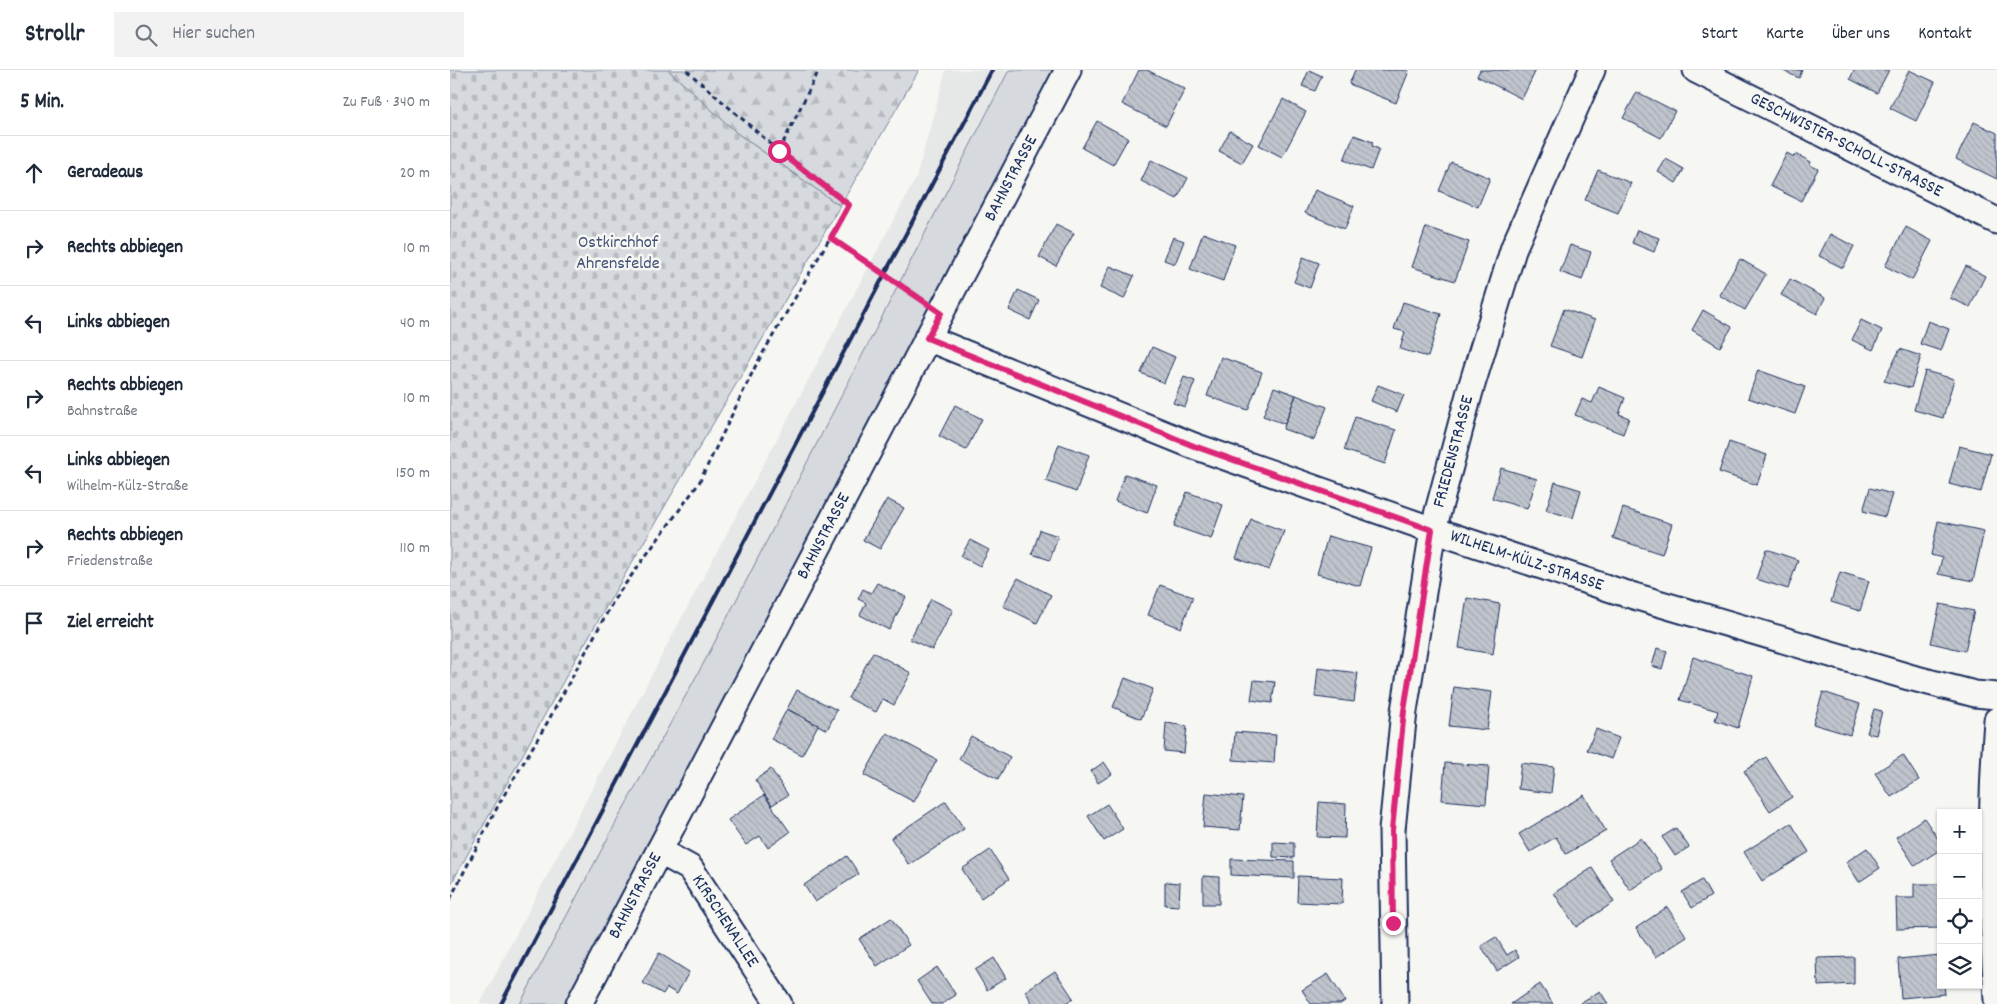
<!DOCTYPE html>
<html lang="de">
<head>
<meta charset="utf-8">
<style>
	:root { --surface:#fff; --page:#f2f2f3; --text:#1f2937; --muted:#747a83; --line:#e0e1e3 }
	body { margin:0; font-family:Dekko,sans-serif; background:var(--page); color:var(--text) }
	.controls { position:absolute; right:15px; bottom:15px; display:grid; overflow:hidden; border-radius:0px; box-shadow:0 1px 4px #0004 }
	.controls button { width:45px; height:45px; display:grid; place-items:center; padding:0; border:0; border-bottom:1px solid var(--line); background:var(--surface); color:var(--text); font:25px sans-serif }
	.stop { position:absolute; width:15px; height:15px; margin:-11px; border:4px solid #db2777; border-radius:50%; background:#fff }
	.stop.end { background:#db2777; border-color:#fff; box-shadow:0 1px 5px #0008 }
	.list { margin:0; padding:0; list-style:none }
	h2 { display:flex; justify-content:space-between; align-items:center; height:65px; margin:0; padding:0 20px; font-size:21px }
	h2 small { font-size:16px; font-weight:400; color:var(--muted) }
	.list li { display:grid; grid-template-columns:32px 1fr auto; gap:15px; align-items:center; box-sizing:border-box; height:75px; padding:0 20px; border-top:1px solid var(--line) }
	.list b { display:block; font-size:19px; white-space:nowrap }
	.list p { margin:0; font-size:16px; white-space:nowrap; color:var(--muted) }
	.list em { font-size:16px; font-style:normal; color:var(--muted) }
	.icon { flex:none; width:28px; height:28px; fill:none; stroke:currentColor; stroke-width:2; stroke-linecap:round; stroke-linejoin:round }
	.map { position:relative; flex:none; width:1547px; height:934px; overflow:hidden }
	header { display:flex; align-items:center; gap:30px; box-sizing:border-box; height:70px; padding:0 25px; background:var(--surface); border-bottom:1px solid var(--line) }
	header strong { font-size:24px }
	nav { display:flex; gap:28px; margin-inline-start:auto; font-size:18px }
	.search { width:350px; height:45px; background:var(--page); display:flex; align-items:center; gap:12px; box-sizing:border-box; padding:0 18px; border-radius:0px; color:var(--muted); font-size:19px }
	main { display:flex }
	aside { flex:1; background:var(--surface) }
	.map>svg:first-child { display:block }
</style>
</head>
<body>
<header>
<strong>Strollr</strong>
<div class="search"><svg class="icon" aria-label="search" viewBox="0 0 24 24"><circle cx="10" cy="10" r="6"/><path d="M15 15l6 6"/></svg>Hier suchen</div>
<nav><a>Start</a><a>Karte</a><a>Über uns</a><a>Kontakt</a></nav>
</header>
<main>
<aside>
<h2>5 Min.<small>Zu Fuß · 340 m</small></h2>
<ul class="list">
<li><svg class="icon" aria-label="ahead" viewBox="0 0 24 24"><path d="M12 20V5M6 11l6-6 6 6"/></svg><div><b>Geradeaus</b></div><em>20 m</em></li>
<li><svg class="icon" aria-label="right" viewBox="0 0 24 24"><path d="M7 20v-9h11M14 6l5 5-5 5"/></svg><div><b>Rechts abbiegen</b></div><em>10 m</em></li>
<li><svg class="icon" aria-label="left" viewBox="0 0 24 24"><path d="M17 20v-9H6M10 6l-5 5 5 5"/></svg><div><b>Links abbiegen</b></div><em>40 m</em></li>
<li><svg class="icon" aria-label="right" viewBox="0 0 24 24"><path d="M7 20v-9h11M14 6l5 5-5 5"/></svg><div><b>Rechts abbiegen</b><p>Bahnstraße</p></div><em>10 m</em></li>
<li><svg class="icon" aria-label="left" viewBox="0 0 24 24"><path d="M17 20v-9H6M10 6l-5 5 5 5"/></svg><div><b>Links abbiegen</b><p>Wilhelm-Külz-Straße</p></div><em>150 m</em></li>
<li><svg class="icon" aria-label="right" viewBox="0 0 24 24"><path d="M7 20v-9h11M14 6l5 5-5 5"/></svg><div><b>Rechts abbiegen</b><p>Friedenstraße</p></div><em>110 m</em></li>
<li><svg class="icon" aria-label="arrive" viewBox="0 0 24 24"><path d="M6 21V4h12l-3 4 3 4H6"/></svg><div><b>Ziel erreicht</b></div></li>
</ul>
</aside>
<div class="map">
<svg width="1547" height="934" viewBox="0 0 1547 934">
	<defs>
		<pattern id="forest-firs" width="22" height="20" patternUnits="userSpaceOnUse" patternTransform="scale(1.25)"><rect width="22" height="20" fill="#d6d9dd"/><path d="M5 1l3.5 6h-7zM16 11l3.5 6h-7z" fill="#b7bbc0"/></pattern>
		<pattern id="cemetery-stones" width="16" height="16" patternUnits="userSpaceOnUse" patternTransform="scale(1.25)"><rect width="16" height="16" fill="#d6d9dd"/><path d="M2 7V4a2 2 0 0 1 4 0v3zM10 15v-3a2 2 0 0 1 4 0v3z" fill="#b7bbc0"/></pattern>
		<pattern id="building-back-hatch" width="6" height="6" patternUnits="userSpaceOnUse" patternTransform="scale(1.25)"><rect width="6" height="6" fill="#c0c4cd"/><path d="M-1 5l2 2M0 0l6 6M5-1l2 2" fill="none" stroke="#a4a9b2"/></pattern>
	</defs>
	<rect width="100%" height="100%" fill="#f6f6f2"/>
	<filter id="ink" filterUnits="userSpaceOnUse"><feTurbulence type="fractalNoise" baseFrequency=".02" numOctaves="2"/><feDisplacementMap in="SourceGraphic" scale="10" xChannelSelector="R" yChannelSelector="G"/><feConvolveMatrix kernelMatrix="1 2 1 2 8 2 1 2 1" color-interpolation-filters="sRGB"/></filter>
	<g filter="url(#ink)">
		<path fill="#e6e7e7" d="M496,0H597L505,114L442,226L258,585L171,743L72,934H30L212,585L466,108Z"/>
		<path fill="#d6d9dd" stroke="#78849e" d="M559,0H607L117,934H70L171,743L258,585Z"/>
		<path fill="url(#forest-firs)" stroke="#78849e" d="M218,0H469L390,136L288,64Z"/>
		<path fill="url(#cemetery-stones)" stroke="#78849e" d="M0,0H218L288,64L390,136L124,592L0,816Z"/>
		<path fill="url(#building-back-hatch)" stroke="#1b2f5e" d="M689,0H697L735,19L716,56L672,34Z
			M859,0L872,6L865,21L852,16Z
			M905,0H957L959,1L946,33L899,14Z
			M1030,0H1086L1072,29L1027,6Z
			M1331,0H1352L1349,8Z
			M1404,0H1439L1427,23L1400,9Z
			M1459,0L1485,12L1466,51L1440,38Z
			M1187,22L1225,41L1211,68L1173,48Z
			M833,29L856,42L832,87L809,75Z
			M647,51L678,68L663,95L632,78Z
			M1524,52L1547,63V109L1506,89Z
			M780,61L803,74L792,93L769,81Z
			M904,65L923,72L922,76L929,79L921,100L894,90Z
			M1337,83L1344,87L1346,84L1361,92L1360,95L1368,99L1351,131L1320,116Z
			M1216,89L1234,99L1226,113L1208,102Z
			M701,90L738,108L727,129L691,111Z
			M1001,92L1040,108L1028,137L989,121Z
			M1148,100L1181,113L1168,143L1135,130Z
			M865,120L904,136L895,159L855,143Z
			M606,154L624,163L606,196L589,187Z
			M976,157L1019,172L1005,211L962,197Z
			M1456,157L1482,171L1462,210L1435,196Z
			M1187,160L1209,168L1204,182L1182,173Z
			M753,163L785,175L773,211L740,199Z
			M1380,164L1404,176L1393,198L1369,186Z
			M723,167L734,171L725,194L714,190Z
			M1120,175L1141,182L1132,210L1110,202Z
			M853,187L869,193L860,218L844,212Z
			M1290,189L1316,204L1295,240L1269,225Z
			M660,196L684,206L674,229L650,218Z
			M1516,196L1535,206L1520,237L1500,228Z
			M1340,209L1375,228L1367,244L1331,225Z
			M568,220L589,230L580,250L559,240Z
			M953,232L991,244L978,287L950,279L955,262L944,259Z
			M1114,239L1145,250L1132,287L1100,276Z
			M1253,240L1282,257L1270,277L1242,260Z
			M1411,250L1432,260L1423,280L1402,270Z
			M1478,251L1499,259L1491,281L1470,274Z
			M702,277L725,287L714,313L691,303Z
			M1450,279L1471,286L1461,318L1434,311Z
			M771,287L812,302L798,340L757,326Z
			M1308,300L1355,317L1345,344L1298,328Z
			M1475,301L1504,309L1493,348L1464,340Z
			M734,307L745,311L735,337L723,333Z
			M928,315L954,325L947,342L921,331Z
			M824,317L846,325L835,354L813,346Z
			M1149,317L1175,328L1169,344L1179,348L1173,364L1125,345L1132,329L1142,333Z
			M846,325L877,337L864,370L833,359Z
			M505,335L532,349L516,380L489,366Z
			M905,347L946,360L935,394L894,380Z
			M1279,372L1317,385L1307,415L1269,402Z
			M609,374L639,385L626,422L596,411Z
			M1509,376L1541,384L1531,422L1499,414Z
			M1051,398L1087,409L1077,439L1042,428Z
			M675,404L707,415L697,443L665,431Z
			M1105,412L1131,420L1123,448L1096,440Z
			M1420,418L1442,424L1435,447L1413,441Z
			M737,422L773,435L761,469L724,456Z
			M437,429L454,438L430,479L413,470Z
			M1173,438L1222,454L1212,484L1163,468Z
			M801,449L834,461L819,500L786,488Z
			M1488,451L1534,461L1523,511L1488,504L1492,488L1481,485Z
			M590,460L608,466L600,490L582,484Z
			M878,466L921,478L910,516L867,504Z
			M520,470L539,480L530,496L511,486Z
			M1316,479L1348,490L1338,519L1306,509Z
			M1390,502L1419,511L1410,541L1381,532Z
			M568,508L601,525L587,553L553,536Z
			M427,513L456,527L439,560L410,545L416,533L408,529L413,519L421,523Z
			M710,515L743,527L731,558L698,545Z
			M1017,528L1050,534L1043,584L1009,578Z
			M481,529L503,540L482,580L460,569Z
			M1490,534L1524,541L1515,581L1481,573Z
			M1207,578L1217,581L1212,599L1202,596Z
			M423,582L461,603L444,635L433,629L426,642L398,628Z
			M1243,587L1303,606L1288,658L1265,650L1268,641L1230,630Z
			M868,598L908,603L904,632L865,627Z
			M675,608L703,619L691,649L663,637Z
			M804,610L825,612L822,633L801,630Z
			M1004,617L1042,622L1037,660L999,656Z
			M347,620L387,640L377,660L337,639Z
			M1373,622L1410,634L1400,665L1363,654Z
			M337,639L368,655L352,685L321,669Z
			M1424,639L1432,641L1426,665L1417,663Z
			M716,653L737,656L734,683L714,681Z
			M1146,659L1169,668L1161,689L1137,680Z
			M785,662L826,665L824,693L783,690Z
			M437,663L487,690L464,732L414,705Z
			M521,666L560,687L548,709L509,689Z
			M1453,685L1469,710L1441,727L1425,703Z
			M1316,687L1342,727L1320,741L1294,701Z
			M654,692L662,704L648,713L641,701Z
			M995,693L1039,696L1036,734L992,730Z
			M1071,693L1104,697L1101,723L1068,719Z
			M321,699L338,725L322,735L305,710Z
			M756,723L793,727L790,760L753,757Z
			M314,725L340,762L318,778L310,766L296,775L278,750Z
			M1134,725L1156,761L1116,784L1106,767L1080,782L1069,764Z
			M496,731L514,759L459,795L441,768Z
			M869,732L896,734L895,768L867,767Z
			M657,734L673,759L654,771L638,746Z
			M1474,748L1491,773V779L1465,796L1446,767Z
			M1341,753L1359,782L1312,811L1294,782Z
			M1226,758L1239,777L1225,786L1212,767Z
			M1191,768L1212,799L1180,820L1159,789Z
			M823,772L844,773V788L823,787Z
			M1417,778L1430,798L1409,812L1396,792Z
			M540,780L559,809L531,828L512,799Z
			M397,786L409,804L365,832L354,815Z
			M781,789L844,791V808L781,805Z
			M1142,798L1164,832L1126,857L1104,823Z
			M753,806L769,807V834H753Z
			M848,806L893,808L892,834L847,832Z
			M1252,810L1261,826L1242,838L1232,822Z
			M715,812L730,813L729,836L715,835Z
			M1464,814H1491V858L1447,859L1446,828H1464Z
			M1217,837L1237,867L1206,887L1186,858Z
			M441,848L459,875L427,896L409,869Z
			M1046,867L1057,885L1065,880L1069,887L1047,901L1031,876Z
			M209,883L239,902L227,924L217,918L213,924L193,913Z
			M1491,885V915H1494L1495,924L1451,928L1448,889Z
			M1404,887V914L1368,916L1367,888Z
			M544,888L556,908L537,920L525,900Z
			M487,897L506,925L492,934H482L467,911Z
			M605,901L623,928L615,934H583L575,921Z
			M878,904L895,931L890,934H861L852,920Z
			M1090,914L1103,934H1061Z
			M1150,921L1158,934H1131L1130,933Z"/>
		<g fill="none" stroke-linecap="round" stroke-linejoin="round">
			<g stroke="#1b2f5e" stroke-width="29">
				<g id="minor">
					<path id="s1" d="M1246,0L1547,151"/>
					<path id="s2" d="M477,268L744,376L983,460L1167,521L1459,607L1525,624L1547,626"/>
					<path d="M1547,650C1540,743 1541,837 1547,930"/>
					<path id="s3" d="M209,781L240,798L329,934"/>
					<path id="s4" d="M129,934L618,0"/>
					<path id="s5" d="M945,934L942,760L954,641L983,460L1020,321L1064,177L1142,0"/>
				</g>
			</g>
			<path stroke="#1b2f5e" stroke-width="3" stroke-dasharray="5 4" stroke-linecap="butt" d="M329,81L369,0
				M381,168L471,229
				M0,829L50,732L97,653L165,528L249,413L306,295L399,135L329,81L236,0"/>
			<use href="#minor" stroke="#f6f6f2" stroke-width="25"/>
			<path stroke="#1b2f5e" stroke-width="4" d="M51,934L542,0"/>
		</g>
	</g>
	<g fill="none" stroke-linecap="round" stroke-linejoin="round" filter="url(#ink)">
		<path stroke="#db2777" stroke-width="6" d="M329,81L399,135L381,168L491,243L477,268L744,376L982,460L954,641L942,760L943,853"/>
	</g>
	<g text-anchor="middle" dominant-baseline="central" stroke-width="5" stroke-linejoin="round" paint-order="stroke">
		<g font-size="18" fill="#1b2f5e" stroke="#f6f6f2">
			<text stroke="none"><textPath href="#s1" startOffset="168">GESCHWISTER-SCHOLL-STRASSE</textPath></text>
			<text stroke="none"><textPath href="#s4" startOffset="932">BAHNSTRASSE</textPath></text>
			<text stroke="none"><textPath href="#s5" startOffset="558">FRIEDENSTRASSE</textPath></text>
			<text stroke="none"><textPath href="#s4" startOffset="528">BAHNSTRASSE</textPath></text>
			<text stroke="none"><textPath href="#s2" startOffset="640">WILHELM-KÜLZ-STRASSE</textPath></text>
			<text stroke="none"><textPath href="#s4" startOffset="122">BAHNSTRASSE</textPath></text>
			<text stroke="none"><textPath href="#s3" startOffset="99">KIRSCHENALLEE</textPath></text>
		</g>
		<g font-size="18" fill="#405177" stroke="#f6f6f2">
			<text x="168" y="173">Ostkirchhof<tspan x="168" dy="21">Ahrensfelde</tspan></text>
		</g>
	</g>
</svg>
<div class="controls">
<button>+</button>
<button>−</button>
<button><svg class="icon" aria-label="locate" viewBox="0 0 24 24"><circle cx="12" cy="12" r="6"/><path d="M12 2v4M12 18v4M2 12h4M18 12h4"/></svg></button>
<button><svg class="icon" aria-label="layers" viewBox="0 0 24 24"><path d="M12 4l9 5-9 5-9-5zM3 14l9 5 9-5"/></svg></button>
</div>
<div class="stop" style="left:329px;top:81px"></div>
<div class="stop end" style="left:943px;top:853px"></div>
</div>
</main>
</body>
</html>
